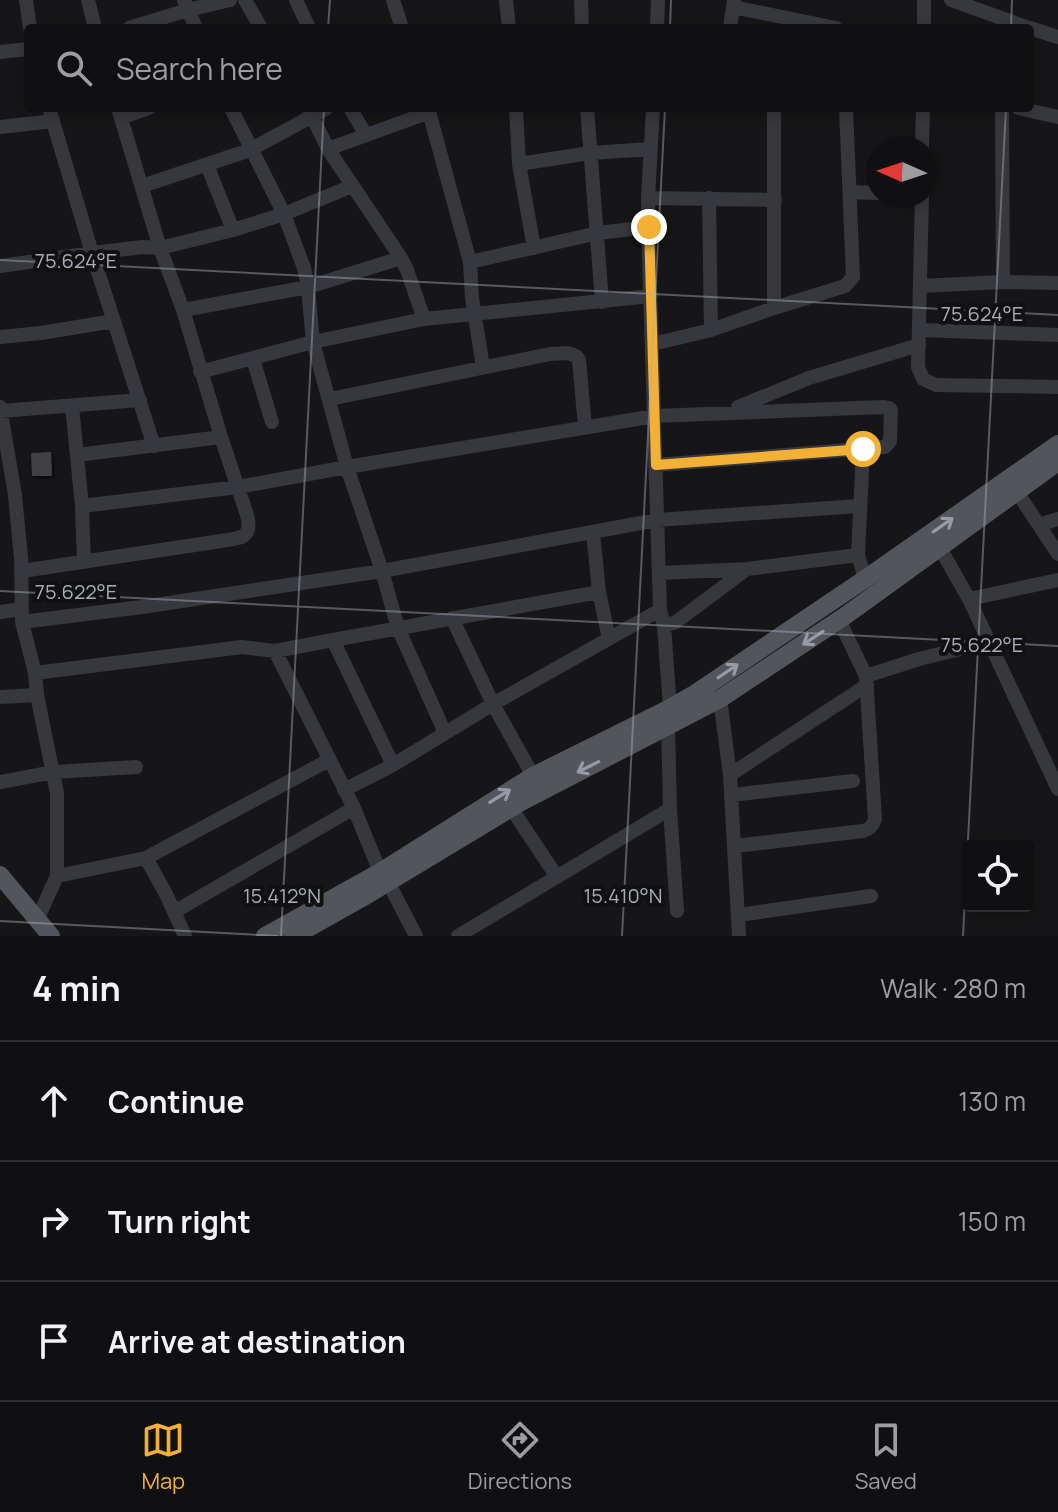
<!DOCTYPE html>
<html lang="en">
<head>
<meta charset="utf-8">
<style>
	:root { --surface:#101012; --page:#19191b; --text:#f1f3f6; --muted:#9c9d9f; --line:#303032; --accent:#f2b134 }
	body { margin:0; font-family:Manrope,sans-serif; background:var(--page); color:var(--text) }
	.controls { position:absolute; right:24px; bottom:24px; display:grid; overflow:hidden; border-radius:8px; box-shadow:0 4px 12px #0003 }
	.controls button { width:72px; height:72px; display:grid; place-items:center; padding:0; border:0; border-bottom:2px solid var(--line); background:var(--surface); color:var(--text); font:40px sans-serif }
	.compass { position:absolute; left:866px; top:136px; width:72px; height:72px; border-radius:50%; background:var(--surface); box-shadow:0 4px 12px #0003; rotate:273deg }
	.stop { position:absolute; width:24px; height:24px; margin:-18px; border:6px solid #f2b134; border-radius:50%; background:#fff }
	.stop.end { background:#f2b134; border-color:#fff; box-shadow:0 2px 8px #0008 }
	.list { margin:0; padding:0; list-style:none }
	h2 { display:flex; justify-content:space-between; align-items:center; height:104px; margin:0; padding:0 32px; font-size:34px }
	h2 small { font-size:26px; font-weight:400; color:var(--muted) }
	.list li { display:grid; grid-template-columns:52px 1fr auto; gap:24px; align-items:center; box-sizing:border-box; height:120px; padding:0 32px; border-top:2px solid var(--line) }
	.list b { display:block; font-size:30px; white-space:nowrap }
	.list em { font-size:26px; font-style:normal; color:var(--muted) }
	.icon { flex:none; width:44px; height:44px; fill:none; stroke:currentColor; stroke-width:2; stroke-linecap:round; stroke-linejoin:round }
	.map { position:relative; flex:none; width:1058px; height:936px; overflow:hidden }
	.search { position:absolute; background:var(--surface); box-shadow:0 4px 12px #0003; left:24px; right:24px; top:24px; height:88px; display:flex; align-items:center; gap:20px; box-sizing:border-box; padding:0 28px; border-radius:8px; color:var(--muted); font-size:30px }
	.sheet { height:464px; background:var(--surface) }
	nav { display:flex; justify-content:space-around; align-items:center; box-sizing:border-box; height:112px; border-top:2px solid var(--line); background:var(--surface); font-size:22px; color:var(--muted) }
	nav a { display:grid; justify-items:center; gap:4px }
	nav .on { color:var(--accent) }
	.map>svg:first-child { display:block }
</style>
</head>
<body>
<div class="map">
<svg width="1058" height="936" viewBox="0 0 1058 936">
	<defs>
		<filter id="shadow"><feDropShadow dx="3" dy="5" stdDeviation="4" flood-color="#0009"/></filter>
	</defs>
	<rect width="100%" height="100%" fill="#161618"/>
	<path fill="#404145" filter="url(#shadow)" d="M51,452L52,476H32L31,453Z"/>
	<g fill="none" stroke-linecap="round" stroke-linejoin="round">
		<path stroke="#37383d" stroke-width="14" d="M26,0L30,28
			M88,0L95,28
			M184,0L196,28
			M245,0L261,28
			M296,0L309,28
			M393,0L402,28
			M506,0L509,28
			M581,0L582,28
			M951,0L1029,28
			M733,7L836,28
			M129,28L188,10L230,0
			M657,28L658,0
			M730,28L734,0
			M924,28V0
			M1030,28L1058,37
			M0,52L28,49
			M49,108L92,253L154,446
			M231,108L284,214L304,268L308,287L313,342L347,467L382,571L398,628L445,733
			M308,108L328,149L401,258L407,270L424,319
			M350,108L366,135
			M428,108L470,262L472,298L483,367
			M516,108L519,164L534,248
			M587,108L602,302
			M653,108L648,198L649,259L660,610L664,626L670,708
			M1002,108L1003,282
			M1018,108L1058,117
			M121,118L149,108
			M0,127L53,121
			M922,148L923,108
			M328,149L430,112
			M519,164L590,153L651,149
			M207,165L233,230
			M142,186L250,150L327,108
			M850,192L878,193
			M922,196L918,367L923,379L936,385L1058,387
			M648,198L775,200
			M709,198L711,330
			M470,262L598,233L649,227
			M0,266L92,253L143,247L160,248L233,230L284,214L352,186
			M921,286L1003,282L1058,283
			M774,308L845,286L853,277L846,108
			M183,310L308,287L401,258
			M920,330L1058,335
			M0,337L41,333L114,321
			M653,344L711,330L774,308V108
			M253,359L272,422
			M200,372L313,342L424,319L651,296
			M330,399L550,354L568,353L576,356L579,360L585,427
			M72,406L82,506L84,562
			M0,407L15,495L21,558L22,622L35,673L37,695L57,793V876L37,920
			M738,407L809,378L919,345
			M1,411L140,400
			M863,449L858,555L865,579
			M77,455L221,437
			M1017,492L1058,554
			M82,506L238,487L347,467L655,416L884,407L889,408L891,410L890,441L885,447L656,465
			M1039,525L1058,519
			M593,532L599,592L609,639
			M940,548L969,599L1058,789
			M22,571L221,541C241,538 253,538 247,515L221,437L183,310L160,248L118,108
			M660,573L747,569L858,555
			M969,599L1058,580
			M0,612L22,609
			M452,618L493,704L533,776
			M22,622L142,607L382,571L657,520L859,506
			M664,626L676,622L747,569
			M333,640L599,592
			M275,651L354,808L380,872
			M35,673L242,647L275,651L333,640L393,765
			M866,676L919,659L989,642
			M0,697L37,695
			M720,699L730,775L739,936
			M668,726L670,809L677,911
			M730,775L867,685
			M0,782L54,772L136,767
			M344,790L393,765L493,704L660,610
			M732,795L853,781
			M511,808L557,877
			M735,846L863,831C870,829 873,826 875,819L866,676L839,620
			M146,858L166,894L185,936
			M57,876L146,858L329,760
			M388,882L416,936
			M174,912L354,808
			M739,915L871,896
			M458,936L670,809"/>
		<path stroke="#53555c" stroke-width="18" d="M0,875L51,936
			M265,936L380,872L533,776L670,708L696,693L865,579L1058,444
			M294,936L362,898L521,802L720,699L845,616L1058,462"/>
	</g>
	<defs><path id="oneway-shaft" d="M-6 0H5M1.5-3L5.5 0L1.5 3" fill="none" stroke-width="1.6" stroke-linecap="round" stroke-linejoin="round" transform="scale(2)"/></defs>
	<g stroke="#979ba6">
		<use href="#oneway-shaft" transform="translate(943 525) rotate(-35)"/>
		<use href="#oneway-shaft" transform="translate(813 638) rotate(147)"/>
		<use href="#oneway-shaft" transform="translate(728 671) rotate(-34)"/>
		<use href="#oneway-shaft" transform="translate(588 767) rotate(153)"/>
		<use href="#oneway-shaft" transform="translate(500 796) rotate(-32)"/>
	</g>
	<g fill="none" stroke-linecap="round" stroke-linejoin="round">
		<path stroke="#f2b134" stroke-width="10" d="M649,227L656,465L863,449"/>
	</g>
	<path fill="none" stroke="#a8adb8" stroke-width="2" stroke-opacity="0.45" d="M328,28L330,0M670,28L671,0M1011,28L1012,0M0,260L1058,315M0,591L1058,646M0,921L278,936M281,936L324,108M622,936L665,108M963,936L1006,108"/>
	<g font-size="20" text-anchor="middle" fill="#a8adb8" stroke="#111113" stroke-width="8" stroke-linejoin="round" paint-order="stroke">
		<text x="76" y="268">75.624°E</text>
		<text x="982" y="321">75.624°E</text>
		<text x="76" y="599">75.622°E</text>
		<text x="982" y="652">75.622°E</text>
		<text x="282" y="903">15.412°N</text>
		<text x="623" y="903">15.410°N</text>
	</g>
</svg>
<div class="controls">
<button><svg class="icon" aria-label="locate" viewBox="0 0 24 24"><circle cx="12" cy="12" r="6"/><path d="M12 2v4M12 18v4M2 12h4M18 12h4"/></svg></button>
</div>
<svg class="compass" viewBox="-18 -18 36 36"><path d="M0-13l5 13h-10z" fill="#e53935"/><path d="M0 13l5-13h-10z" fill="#9c9d9f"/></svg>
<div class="stop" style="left:863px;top:449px"></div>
<div class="stop end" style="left:649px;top:227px"></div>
<div class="search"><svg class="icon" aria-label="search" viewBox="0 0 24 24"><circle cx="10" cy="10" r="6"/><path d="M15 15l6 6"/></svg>Search here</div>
</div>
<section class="sheet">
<h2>4 min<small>Walk · 280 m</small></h2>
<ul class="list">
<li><svg class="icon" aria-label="ahead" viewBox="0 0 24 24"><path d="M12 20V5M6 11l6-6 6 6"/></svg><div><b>Continue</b></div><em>130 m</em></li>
<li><svg class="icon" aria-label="right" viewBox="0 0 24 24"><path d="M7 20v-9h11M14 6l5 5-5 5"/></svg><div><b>Turn right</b></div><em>150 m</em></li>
<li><svg class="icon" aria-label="arrive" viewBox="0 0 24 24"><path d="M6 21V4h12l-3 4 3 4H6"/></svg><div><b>Arrive at destination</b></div></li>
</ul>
</section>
<nav>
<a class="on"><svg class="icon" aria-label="map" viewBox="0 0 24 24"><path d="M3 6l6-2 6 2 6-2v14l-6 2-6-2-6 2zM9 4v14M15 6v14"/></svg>Map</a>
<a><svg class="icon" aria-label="directions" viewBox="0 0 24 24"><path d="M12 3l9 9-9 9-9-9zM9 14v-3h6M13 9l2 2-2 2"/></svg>Directions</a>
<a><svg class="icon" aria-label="saved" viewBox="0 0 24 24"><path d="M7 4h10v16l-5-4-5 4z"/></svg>Saved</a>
</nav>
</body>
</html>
